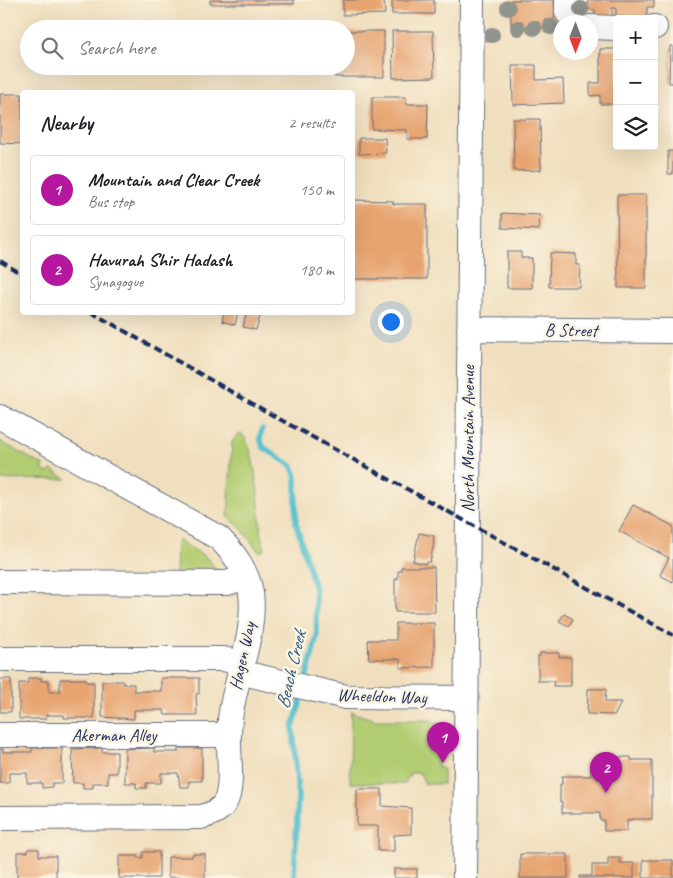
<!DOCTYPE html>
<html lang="en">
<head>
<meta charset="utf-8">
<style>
	:root { --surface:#fff; --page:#f6f6f6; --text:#202124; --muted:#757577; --line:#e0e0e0; --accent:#b5179e }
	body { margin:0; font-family:Caveat,sans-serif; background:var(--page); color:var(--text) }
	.controls { position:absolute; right:15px; top:15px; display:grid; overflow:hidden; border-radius:5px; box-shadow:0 5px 20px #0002 }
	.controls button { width:45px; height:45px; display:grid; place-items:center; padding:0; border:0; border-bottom:1px solid var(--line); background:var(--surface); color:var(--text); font:25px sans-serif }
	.compass { position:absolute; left:553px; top:15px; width:45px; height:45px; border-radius:50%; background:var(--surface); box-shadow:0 5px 20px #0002; rotate:180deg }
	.you { position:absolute; left:390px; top:321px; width:18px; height:18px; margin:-12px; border:4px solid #fff; border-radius:50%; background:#1a73e8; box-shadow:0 0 0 8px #1a73e833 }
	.badge { display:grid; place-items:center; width:32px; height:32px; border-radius:50%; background:var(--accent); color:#fff; font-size:16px; font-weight:700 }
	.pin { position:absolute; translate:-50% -41px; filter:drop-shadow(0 1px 2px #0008) }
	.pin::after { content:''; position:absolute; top:26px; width:18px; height:15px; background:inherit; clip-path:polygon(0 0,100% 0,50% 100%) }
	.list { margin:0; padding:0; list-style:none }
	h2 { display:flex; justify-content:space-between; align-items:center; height:65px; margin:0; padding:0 20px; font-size:21px }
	h2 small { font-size:16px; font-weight:400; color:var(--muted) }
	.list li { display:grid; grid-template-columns:32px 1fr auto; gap:15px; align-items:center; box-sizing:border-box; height:70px; margin:0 10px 10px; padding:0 10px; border:1px solid var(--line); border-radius:5px }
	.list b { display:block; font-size:19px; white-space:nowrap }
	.list p { margin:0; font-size:16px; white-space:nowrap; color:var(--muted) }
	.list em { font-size:16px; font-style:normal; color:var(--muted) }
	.icon { flex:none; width:28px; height:28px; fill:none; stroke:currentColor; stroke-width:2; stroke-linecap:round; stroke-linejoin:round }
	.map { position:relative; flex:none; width:673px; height:878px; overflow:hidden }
	.search { position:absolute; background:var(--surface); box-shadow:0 5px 20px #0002; left:20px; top:20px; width:335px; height:55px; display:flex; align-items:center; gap:12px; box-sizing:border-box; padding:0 18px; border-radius:28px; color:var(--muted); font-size:19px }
	.panel { position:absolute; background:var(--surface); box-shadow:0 5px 20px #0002; left:20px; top:90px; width:335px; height:225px; border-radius:5px }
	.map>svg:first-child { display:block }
</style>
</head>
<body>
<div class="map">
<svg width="673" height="878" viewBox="0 0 673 878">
	<rect width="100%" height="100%" fill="#fcf5e5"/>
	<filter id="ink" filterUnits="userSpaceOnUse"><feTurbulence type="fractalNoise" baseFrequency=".02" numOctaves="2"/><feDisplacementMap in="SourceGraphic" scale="10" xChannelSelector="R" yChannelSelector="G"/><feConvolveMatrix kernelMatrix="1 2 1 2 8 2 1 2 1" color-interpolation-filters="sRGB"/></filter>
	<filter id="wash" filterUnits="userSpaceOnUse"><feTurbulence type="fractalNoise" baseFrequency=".0096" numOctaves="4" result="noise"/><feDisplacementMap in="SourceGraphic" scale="20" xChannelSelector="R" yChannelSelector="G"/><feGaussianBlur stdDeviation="1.12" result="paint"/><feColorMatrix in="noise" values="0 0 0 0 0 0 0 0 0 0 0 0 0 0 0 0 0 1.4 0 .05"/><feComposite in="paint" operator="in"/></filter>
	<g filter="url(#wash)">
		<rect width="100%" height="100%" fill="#f0dfbe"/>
		<path fill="#b2cc71" stroke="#667e68" d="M242,434C257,450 260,517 262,541L265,548L263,551L259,552L240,527L228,517L232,442L237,435Z
			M0,441L44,466L42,470L48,473L51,470L67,479L0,480Z
			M178,540L206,557L219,572L175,577L176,544Z
			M351,712L376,720H431L440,724L444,735H436L434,743L438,754V768H443V784H425L420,773H410L405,784L350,783Z"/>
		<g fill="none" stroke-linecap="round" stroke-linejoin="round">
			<path stroke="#54c0ce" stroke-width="5.5" d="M262,429L260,438L263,447L292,466L296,476V523L315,589L317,636L305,683
				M294,878L298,797L293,728L303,692"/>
		</g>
		<g id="blocks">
			<path fill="#e7a471" d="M210,0H294V4H210Z
				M343,0H384L385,14L343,15Z
				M392,0H434V14H392Z
				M511,0H554L555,17L553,20H544V27H511Z
				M588,0H654V7H647V15L644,18L616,17V8H612V17H595V10L588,9Z
				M223,24H276V29H223Z
				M346,31H384V77H335V66H346Z
				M392,31H433L434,77L393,78Z
				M670,46H673V83H669Z
				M600,49H617V104H600V95L590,96V83H600Z
				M512,65H536V80L563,79L564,103L513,105Z
				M0,94H22V144L0,143Z
				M372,97H406V104H428L427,139H407V130L372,129Z
				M513,119H540L541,170L514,171Z
				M359,138H385L386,153L359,154Z
				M668,151H673V174H668Z
				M617,195H646V288H618Z
				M352,200L393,201V204H427V279H352Z
				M502,213L540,215L539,230L502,228Z
				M507,252H521V258H532V288H507Z
				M550,253L576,254V265H580L579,287H549Z
				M224,312H238L235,325L222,321Z
				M247,312L260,316L256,330L243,327Z
				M633,505L673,526V582L660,575L669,558L619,531Z
				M419,533L434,536L433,543H434L430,562H426L425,564L413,561Z
				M401,567H434L435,612H395V579H398V571H401Z
				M564,614L573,619L569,626L559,621Z
				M396,623H434V667L400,668V659H369L368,640H396Z
				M540,653H559V657H571V686H553L554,681H538V656H540Z
				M28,678H41V681H49V692H60V679H86V682H94V718H64V715H46V719H19V683H28Z
				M161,678H199V694H196L197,715H165L164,710H134V719L102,717V681H123V684H134V691H161Z
				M0,679H11V712H0Z
				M588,689H606L605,702H621L615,715L587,714Z
				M32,748H62V783H52V787L42,788V783H27V773H9V783H0V749H3V752H32Z
				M102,748V752H117V773H108V783H93V788H83V783H73L72,749Z
				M154,748V752H178V748H202V781H189V787H180L178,773H161V783H146V788H136V783H125V749Z
				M600,757H631V760H652V819H631V820H627V831H604V820H600V813H562V802H560V784H562V776H591V768H600Z
				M357,789H382V806L411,808V834L394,835V851H378V826H357Z
				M28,849H39V856H56V878H17V852H28Z
				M143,852H159V878H119V856H138V858H143Z
				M192,854H205V878L168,877V857H192Z
				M520,854H568V878H520Z
				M608,858H620V863H634V878H580V876H592V865H608Z
				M643,860H673V878H643Z
				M394,869H417V878H394Z"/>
		</g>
	</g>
	<g filter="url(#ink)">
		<use href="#blocks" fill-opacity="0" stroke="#666d80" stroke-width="1"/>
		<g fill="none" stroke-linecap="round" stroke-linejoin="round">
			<g stroke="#666d80" stroke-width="26">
				<path id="minor" d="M567,0V12L575,22
					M590,27L617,28
					M654,27H655
					M469,329L673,331
					M0,417L219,538C234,553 248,571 251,593C257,638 230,687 229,733C228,752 233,780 227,798C223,810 212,814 201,817L0,818
					M0,582L227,583L246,577
					M0,659H223L242,663
					M239,672L346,697L466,698
					M0,735H229
					M465,878L472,0"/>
			</g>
			<use href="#minor" stroke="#fff" stroke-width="24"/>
			<path stroke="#1b2f5e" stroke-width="4" stroke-dasharray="8 4" stroke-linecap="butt" d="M0,261L22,274
				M91,312L283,421L673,635"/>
		</g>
		<g fill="#90948c">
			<circle cx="508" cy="8" r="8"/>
			<circle cx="581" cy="9" r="8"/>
			<circle cx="551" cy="27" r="8"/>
			<circle cx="518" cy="28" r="8"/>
			<circle cx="534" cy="28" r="8"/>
			<circle cx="492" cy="35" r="8"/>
		</g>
	</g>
	<g text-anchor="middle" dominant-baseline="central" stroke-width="5" stroke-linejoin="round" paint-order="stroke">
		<g font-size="18" fill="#1b2f5e" stroke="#fcf5e5">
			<text transform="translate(571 330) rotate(1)">B Street</text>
			<text transform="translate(468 439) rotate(-90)">North Mountain Avenue</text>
			<text transform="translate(242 656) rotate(-78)">Hagen Way</text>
			<text transform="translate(382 696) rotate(2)">Wheeldon Way</text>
			<text x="114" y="735">Akerman Alley</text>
		</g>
		<g font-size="19" font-style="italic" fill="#2c5a80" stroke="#fcf5e5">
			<text transform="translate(291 670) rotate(-77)">Beach Creek</text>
		</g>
	</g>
</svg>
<div class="controls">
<button>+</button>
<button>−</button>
<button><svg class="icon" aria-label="layers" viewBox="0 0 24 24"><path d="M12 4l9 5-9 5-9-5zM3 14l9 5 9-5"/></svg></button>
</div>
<svg class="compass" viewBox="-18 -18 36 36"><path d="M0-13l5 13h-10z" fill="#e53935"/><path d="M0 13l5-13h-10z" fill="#757577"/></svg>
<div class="you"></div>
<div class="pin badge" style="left:443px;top:763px">1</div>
<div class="pin badge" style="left:606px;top:793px">2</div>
<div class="search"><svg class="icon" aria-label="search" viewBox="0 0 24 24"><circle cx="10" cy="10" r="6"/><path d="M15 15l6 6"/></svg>Search here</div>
<section class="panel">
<h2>Nearby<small>2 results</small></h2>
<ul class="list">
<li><span class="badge">1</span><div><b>Mountain and Clear Creek</b><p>Bus stop</p></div><em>150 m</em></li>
<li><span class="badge">2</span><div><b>Havurah Shir Hadash</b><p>Synagogue</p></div><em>180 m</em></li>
</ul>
</section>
</div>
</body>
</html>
